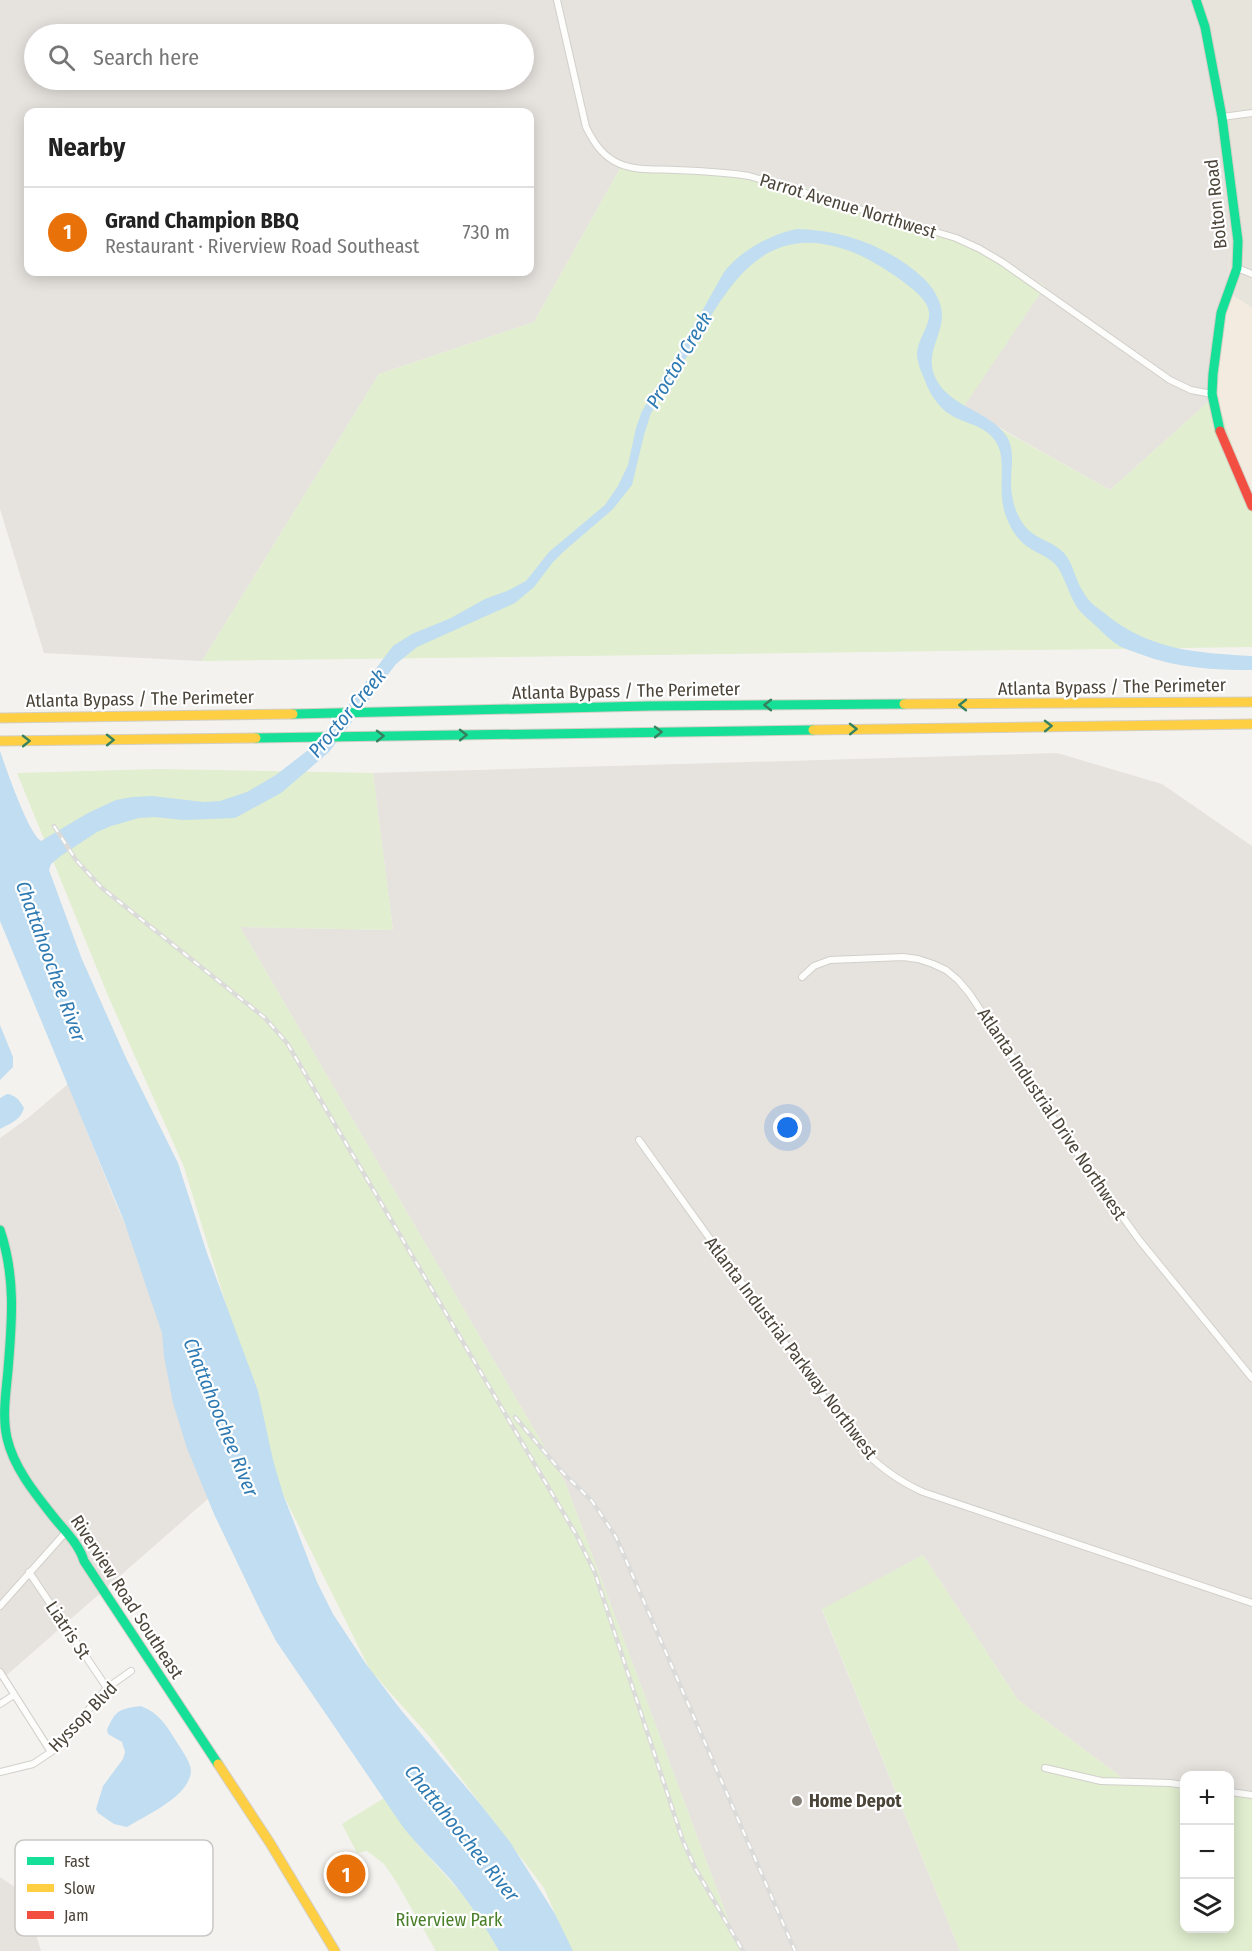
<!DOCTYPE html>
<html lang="en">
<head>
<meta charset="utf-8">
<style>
	:root { --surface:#fff; --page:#f6f6f6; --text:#222; --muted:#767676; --line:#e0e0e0; --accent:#d93025 }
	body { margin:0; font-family:"Fira Sans Condensed",sans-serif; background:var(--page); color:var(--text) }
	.controls { position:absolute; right:18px; bottom:18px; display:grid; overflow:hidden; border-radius:12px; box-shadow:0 3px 15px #0003 }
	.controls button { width:54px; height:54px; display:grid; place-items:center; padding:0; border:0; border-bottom:2px solid var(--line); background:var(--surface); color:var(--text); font:30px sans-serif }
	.you { position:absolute; left:788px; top:1128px; width:21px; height:21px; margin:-15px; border:4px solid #fff; border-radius:50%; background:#1a73e8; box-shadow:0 0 0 9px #1a73e833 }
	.badge { display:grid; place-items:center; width:39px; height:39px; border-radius:50%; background:var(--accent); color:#fff; font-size:20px; font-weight:700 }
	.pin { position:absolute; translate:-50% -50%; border:3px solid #fff; box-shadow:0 2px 6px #0006 }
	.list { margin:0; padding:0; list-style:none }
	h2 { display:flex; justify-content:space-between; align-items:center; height:78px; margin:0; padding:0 24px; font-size:26px }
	h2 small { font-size:20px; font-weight:400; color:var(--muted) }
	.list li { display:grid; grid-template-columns:39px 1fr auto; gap:18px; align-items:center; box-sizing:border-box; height:90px; padding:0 24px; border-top:2px solid var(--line) }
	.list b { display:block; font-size:22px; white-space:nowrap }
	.list p { margin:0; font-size:20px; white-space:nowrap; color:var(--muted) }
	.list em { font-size:20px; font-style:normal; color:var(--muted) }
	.icon { flex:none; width:33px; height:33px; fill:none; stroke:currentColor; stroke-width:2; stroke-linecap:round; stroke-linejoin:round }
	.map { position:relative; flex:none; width:1252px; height:1951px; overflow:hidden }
	.search { position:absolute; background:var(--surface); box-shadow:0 3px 15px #0003; left:24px; top:24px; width:510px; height:66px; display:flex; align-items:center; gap:15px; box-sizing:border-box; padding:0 21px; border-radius:33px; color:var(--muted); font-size:22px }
	.panel { position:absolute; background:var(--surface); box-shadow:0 3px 15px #0003; left:24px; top:108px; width:510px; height:168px; border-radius:12px }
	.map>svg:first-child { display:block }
</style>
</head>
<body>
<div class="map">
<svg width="1252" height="1951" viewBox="0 0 1252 1951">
	<rect width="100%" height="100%" fill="#f4f2ee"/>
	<path fill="#e7e4dc" d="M1198,0H1252V308L1228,292L1231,175L1209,22Z"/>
	<path fill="#f3ebdf" d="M1228,292L1252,308V505L1213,386Z"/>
	<path fill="#e6e2de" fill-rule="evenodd" d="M0,0H1198L1209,22L1231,175L1228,292L1213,386L1216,395L1110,490L963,407L1045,286L964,242L814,189L623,163L534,322L379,374L202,661L44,653L0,509ZM34,34H524V80H34ZM28,112H530V272H28Z
		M1057,753L1162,784L1252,846V1797L1230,1794V1776H1184V1788L1125,1780L1018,1700L923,1555L822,1610L960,1951H740L565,1482L240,927L393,930L373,773Z
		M68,1084L116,1204L154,1288L210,1497L0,1681V1138L28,1118Z
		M0,1877L24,1893L41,1951H0Z"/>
	<path fill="#e1eecf" d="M623,163L814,189L964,242L1045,286L963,408L1110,490L1216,395L1252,505V647L202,661L379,374L534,322Z
		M158,769L373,773L393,930L240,927L565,1482L740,1951H571L544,1888L429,1736L370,1670L276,1480L242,1357L184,1167L109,998L17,773Z
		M923,1555L1018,1700L1125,1780L1184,1788V1928H1230V1794L1252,1797V1951H960L822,1609Z
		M384,1798L418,1845L464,1896L484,1925L499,1951H436L397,1883L384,1864L367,1851L357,1853L342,1824Z"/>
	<path fill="#c0ddf1" d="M797,229C842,230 888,246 922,277C932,286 942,300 942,316C941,340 923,356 937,381C953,408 991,412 1007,437C1015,450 1011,468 1011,482C1011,493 1013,506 1019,517C1030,540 1048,537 1064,553C1074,564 1075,581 1084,593C1088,601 1096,607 1103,612C1148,650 1196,653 1252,656V670C1214,670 1176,668 1140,654C1133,651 1124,649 1118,645C1110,640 1103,633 1096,626C1091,621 1084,616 1079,610C1069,597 1065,575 1055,564C1048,557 1039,554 1031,549C1018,541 1011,530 1006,516C996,491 1008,461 996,442C985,423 959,424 944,410C935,402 928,390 924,378C921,372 918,363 917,356C916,336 938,321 925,302C913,285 874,261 855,253C766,217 730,282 692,348C679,370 665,391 651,413L644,435L632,485L613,509L563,552L553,562L534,587L515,603L417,647L396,664L329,752L281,793L235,818L183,820L155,817L139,818L111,826L97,832L62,855L51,864L49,870L81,957L126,1058L178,1163L207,1253L258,1391L273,1460L283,1494L317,1582L333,1614L366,1664L401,1710L481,1805L510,1842L555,1914L573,1951H499C485,1926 469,1902 451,1880C435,1862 418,1846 403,1827L276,1641L260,1610L214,1514L187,1448L173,1403L164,1356L162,1333L124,1221L0,921V751C6,768 28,833 41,841L88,813L116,800L133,797L152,796L204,802L220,801L247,792L276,775L312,747L346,708L393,646L412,634L451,618L485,599L507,591L526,581L549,552L605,505L618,486L628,465L636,428L642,411L677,356L724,272C740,251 771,234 797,229Z
		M0,1025L13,1057V1067L0,1080Z
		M7,1094C16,1095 20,1101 24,1108C21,1120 11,1123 0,1129V1098Z
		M141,1706C159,1713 167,1726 176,1741C181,1749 190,1761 191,1770C191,1796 146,1815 127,1827L114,1824L98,1813L96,1809L103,1786L123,1759L125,1752L122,1742L108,1734L107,1730C116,1709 120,1709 141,1706Z"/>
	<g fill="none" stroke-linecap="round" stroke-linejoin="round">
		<g stroke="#d2d0cb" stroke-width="8">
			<path id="street" d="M557,0L586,127C594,143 603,157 620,164C637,171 657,169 675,170C700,171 724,172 749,176L956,238L980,249L1002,262L1170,380L1191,390L1212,394
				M1222,117L1252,113
				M1237,268L1252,274
				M802,977L814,966L830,960L903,957L918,959L933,964L946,970L958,980L969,993L1088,1169L1140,1241L1252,1378
				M639,1140L856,1442C875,1464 896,1480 923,1492L1252,1603
				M29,1572L107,1688
				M0,1606L66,1532
				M0,1672L51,1752
				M0,1704L14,1695
				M1045,1768L1101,1781L1170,1783L1184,1785
				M0,1772L33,1764L54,1750L107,1688L131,1671
				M1230,1792L1252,1795"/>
		</g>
		<g stroke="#d3cfc5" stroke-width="11">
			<path id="fast" d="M1196,0L1205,27L1222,117L1238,241L1237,268L1221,313L1213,374L1212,394L1220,431
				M293,714L649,706L904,704
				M256,738L813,730
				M0,1230C16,1277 12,1322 8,1370C6,1393 2,1416 7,1438C14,1469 37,1496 56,1520C67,1533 79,1545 84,1561L218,1764"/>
		</g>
		<g stroke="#d3cfc5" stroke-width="11">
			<path id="slow" d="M904,704L1252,702
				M0,718L293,714
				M813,730L1252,724
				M0,741L256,738
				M218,1764L270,1843L335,1951"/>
		</g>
		<g stroke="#d3cfc5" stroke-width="11">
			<path id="jam" d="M1220,431L1252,506"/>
		</g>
		<use href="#street" stroke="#fdfdfc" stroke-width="6"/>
		<use href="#fast" stroke="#16e098" stroke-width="9"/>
		<use href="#slow" stroke="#ffcf43" stroke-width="9"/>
		<use href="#jam" stroke="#f24e42" stroke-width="9"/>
		<g stroke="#dbdbda" stroke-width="4.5">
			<path id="rail" d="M54,826L76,860L102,888L265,1018L287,1043L577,1536L595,1573L683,1841L695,1868L743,1951
				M515,1417L560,1470L592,1501L616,1537L795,1951"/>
		</g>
		<use href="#rail" stroke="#fff" stroke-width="2" stroke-dasharray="7" stroke-linecap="butt"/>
	</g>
	<defs><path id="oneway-chevron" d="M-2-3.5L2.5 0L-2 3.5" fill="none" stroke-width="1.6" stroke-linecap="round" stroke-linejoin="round" transform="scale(1.5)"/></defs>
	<g stroke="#36825f">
		<use href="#oneway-chevron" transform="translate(768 705) rotate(180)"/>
		<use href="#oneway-chevron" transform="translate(963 705) rotate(180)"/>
		<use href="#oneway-chevron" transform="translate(1048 726) rotate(-1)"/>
		<use href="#oneway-chevron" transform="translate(853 729) rotate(-1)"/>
		<use href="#oneway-chevron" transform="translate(658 732) rotate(-1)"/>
		<use href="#oneway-chevron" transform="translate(463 735) rotate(-1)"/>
		<use href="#oneway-chevron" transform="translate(380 736) rotate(-1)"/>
		<use href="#oneway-chevron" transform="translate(110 740) rotate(-1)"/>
		<use href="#oneway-chevron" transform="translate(26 741) rotate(-1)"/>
	</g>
	<circle fill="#868178" stroke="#fff" stroke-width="2" cx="797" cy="1801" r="6"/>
	<g text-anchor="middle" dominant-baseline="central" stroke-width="4.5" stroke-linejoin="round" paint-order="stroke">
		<g font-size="18" fill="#4b4439" stroke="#fff">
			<text transform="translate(1216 204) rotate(-96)">Bolton Road</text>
			<text transform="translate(848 206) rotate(17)">Parrot Avenue Northwest</text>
			<text transform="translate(1112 687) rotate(-1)">Atlanta Bypass / The Perimeter</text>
			<text transform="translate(626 691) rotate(-1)">Atlanta Bypass / The Perimeter</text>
			<text transform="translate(140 699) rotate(-1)">Atlanta Bypass / The Perimeter</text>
			<text transform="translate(1052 1114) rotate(56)">Atlanta Industrial Drive Northwest</text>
			<text transform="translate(791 1348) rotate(53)">Atlanta Industrial Parkway Northwest</text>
			<text transform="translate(127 1597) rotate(57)">Riverview Road Southeast</text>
			<text transform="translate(68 1630) rotate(56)">Liatris St</text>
			<text transform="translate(83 1717) rotate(-46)">Hyssop Blvd</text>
		</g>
		<g font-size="18" font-weight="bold" fill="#4b4439" stroke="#fff" text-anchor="start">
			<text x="809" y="1801">Home Depot</text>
		</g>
		<g font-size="18" fill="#4a7f2a" stroke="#fff">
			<text x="449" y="1920">Riverview Park</text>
		</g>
		<g font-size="20" font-style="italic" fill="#2e7ab2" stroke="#fff">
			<text transform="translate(679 360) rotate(-59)">Proctor Creek</text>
			<text transform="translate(347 713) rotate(-50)">Proctor Creek</text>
			<text transform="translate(51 961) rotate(70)">Chattahoochee River</text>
			<text transform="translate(221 1417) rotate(68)">Chattahoochee River</text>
			<text transform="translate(462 1833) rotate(51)">Chattahoochee River</text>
		</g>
	</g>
	<rect x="15" y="1840" width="198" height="96" rx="9" fill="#fff" stroke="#c9c7c4" stroke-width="1.5"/>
	<rect x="27" y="1857" width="27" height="8" fill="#16e098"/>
	<rect x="27" y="1884" width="27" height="8" fill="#ffcf43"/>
	<rect x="27" y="1911" width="27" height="8" fill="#f24e42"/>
	<g font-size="16" fill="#4b4439">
		<text x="64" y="1867">Fast</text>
		<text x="64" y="1894">Slow</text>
		<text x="64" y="1921">Jam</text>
	</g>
</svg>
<div class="controls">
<button>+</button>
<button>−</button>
<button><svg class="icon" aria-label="layers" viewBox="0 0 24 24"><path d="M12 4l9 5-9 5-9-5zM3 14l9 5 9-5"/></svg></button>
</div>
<div class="you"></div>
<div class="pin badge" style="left:346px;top:1874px;background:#e8710a">1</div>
<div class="search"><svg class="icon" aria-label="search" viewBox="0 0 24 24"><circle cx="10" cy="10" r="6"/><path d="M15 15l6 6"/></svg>Search here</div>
<section class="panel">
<h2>Nearby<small></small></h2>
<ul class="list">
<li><span class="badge" style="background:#e8710a">1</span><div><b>Grand Champion BBQ</b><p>Restaurant · Riverview Road Southeast</p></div><em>730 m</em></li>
</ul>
</section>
</div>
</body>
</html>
